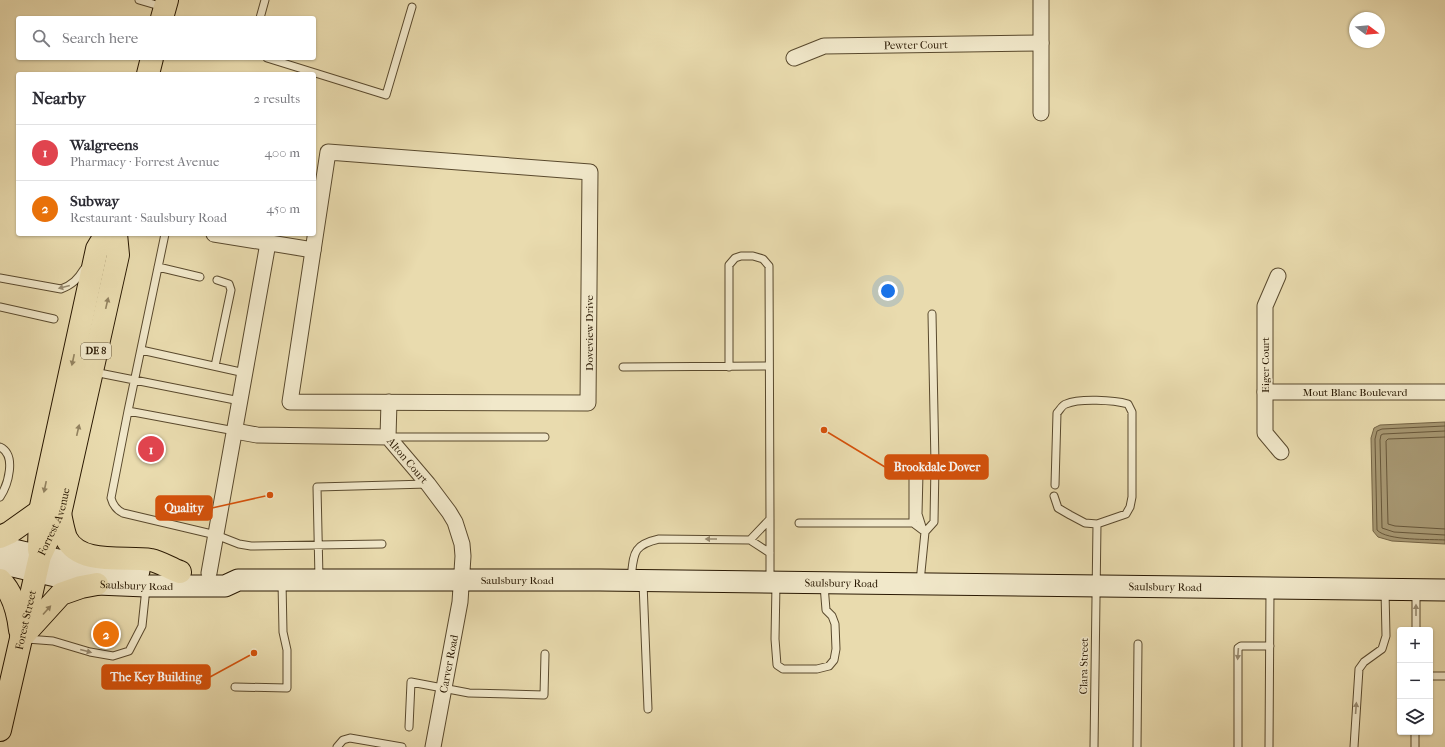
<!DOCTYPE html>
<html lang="en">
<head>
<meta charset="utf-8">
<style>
	:root { --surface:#fff; --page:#f2f2f3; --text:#2b2b33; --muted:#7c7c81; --line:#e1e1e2; --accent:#1a73e8 }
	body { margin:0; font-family:"IM FELL French Canon",serif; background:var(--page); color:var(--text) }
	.controls { position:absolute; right:12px; bottom:12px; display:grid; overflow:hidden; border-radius:4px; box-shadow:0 1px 3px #0004 }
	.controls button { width:36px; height:36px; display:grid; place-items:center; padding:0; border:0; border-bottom:1px solid var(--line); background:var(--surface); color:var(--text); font:20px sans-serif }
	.compass { position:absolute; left:1349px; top:12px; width:36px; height:36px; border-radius:50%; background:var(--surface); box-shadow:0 1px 3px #0004; rotate:106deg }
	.you { position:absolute; left:888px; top:291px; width:14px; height:14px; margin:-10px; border:3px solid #fff; border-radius:50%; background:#1a73e8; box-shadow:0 0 0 6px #1a73e833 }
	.badge { display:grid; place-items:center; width:26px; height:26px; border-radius:50%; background:var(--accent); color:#fff; font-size:13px; font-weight:700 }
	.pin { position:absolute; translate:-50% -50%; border:2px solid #fff; box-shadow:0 1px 4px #0006 }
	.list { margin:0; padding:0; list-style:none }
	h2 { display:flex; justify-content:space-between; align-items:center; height:52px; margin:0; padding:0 16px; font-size:17px }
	h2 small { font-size:13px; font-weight:400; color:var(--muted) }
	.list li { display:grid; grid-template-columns:26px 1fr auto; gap:12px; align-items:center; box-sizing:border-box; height:56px; padding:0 16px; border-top:1px solid var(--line) }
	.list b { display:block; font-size:15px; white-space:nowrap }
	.list p { margin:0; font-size:13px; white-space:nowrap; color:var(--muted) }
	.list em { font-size:13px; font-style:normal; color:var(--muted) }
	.icon { flex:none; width:22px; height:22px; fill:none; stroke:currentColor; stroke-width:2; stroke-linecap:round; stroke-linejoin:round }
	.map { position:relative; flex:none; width:1445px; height:747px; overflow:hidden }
	.search { position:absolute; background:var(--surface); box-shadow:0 1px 3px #0004; left:16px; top:16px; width:300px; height:44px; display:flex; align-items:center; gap:10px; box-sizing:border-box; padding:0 14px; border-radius:4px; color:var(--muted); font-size:15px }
	.panel { position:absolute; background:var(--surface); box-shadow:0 1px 3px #0004; left:16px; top:72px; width:300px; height:164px; border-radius:4px }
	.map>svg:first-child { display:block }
</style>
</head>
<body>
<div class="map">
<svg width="1445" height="747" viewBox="0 0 1445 747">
	<rect width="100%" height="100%" fill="#e9dbae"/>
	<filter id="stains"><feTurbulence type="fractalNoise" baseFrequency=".005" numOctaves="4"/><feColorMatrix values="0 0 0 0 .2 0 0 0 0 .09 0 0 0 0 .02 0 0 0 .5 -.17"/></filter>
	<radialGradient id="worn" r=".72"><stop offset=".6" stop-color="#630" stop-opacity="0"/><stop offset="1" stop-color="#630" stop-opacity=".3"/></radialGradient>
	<path fill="#a89974" stroke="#756546" d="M1445,422V544L1392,541L1378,537L1373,531L1371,438L1374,428L1380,425Z"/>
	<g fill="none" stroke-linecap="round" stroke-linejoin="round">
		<path stroke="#68583b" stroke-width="1" d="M1445,426L1382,429L1377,431L1375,439L1377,530C1387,541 1430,539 1445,540
			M1445,431L1383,434L1381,435L1380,440L1382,528L1394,532L1445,535
			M1445,437L1388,439L1386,441L1388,524L1395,526L1445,529"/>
		<g stroke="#59492d" stroke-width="9">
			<path id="lane" d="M139,0L163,7
				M260,18L265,0
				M267,58L386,95L412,7
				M158,267L200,277
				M0,278L61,289C72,285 78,279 84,269
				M0,307L54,319
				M141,350L245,373
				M215,366L231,290L229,284L217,280
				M623,367L769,366
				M729,367V265L735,258L741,256H753L763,259L769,266L770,519
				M94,372L240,401
				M128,411L165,234
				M235,431L128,411L111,498C113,506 117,510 123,513L216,535L239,544L251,546L382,544
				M388,437H545
				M0,447C17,455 8,485 0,497
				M1055,485L1057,413C1060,410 1062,405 1066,404C1079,398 1114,400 1128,404L1132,412V497L1130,507L1126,514L1097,524L1094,747
				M1054,496L1058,508L1070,515L1085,523L1097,524
				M799,523H913
				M923,530L918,514L919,473L920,469L926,465
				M925,532L913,523V471C919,464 926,465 935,464
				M750,540L770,519V580
				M319,578L317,487L428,484
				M631,578C634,554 632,545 659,539L750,540L770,553
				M920,582L925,532L934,522L935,464L932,314
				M643,583L648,709
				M776,584L775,639L777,665L783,669H817L829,666L834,660L836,649L835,624L832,616L826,610L824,585
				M1416,630V592
				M27,639L53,641L90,652L113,656L129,651L142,626L146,588
				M1430,676H1445
				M235,687L287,688V650L283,632L282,582
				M409,727L411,682L469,693L544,695L545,654
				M337,747L343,740L350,738L402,747
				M1137,747L1138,644
				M1238,747V648L1241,646H1270
				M1269,747L1270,590
				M1354,747L1359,669L1364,662L1382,649L1386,636L1385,591
				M1415,747V732"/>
		</g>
		<g stroke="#59492d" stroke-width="17">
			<g id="street">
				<path id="s1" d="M794,58L824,46L1041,43"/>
				<path d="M1041,113V0"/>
				<path d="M328,152L590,172L588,403L290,402Z"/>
				<path d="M214,234L313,250"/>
				<path d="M1278,276L1265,306V433L1281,452"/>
				<path id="s2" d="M1265,392H1445"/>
				<path id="s3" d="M235,431L257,435L388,437L428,484L449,512L455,522L462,544L463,556L460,602L433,747"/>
				<path d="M388,437L389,402"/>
				<path d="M209,573L268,243"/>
			</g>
		</g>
		<g stroke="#291802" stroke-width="23">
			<g id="secondary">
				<path d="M0,547C46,557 91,570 139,571"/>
				<path id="s4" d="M0,563L77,581L97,584L146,586H225L238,580H600L1445,590"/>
			</g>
		</g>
		<g stroke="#291802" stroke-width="24">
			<g id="highway">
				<path d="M162,18L167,0"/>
				<path d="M148,74L152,58"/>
				<path d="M60,514C62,522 63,530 66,538C80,566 126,556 151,560C161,562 171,569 180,572"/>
				<path d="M0,537L9,533L40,511"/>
				<path d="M39,550L40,511L97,249L106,234"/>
				<path d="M0,580C13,593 18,612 20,630"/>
				<path d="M21,638L61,594L81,587L97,584"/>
				<path id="s5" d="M0,730L40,556L60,514L118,255L116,234"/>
			</g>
		</g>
		<use href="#lane" stroke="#f1e8ca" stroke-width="7"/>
		<use href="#street" stroke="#f1e8ca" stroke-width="15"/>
		<use href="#secondary" stroke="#f1e8ca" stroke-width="21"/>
		<use href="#highway" stroke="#e9dbae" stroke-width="22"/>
	</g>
	<defs><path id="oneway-solid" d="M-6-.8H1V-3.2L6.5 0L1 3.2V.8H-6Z"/></defs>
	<g fill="#978a70">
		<use href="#oneway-solid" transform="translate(64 287) rotate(166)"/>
		<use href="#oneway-solid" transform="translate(711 539) rotate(-180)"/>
		<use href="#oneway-solid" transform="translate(1416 610) rotate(-90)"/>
		<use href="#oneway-solid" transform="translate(86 651) rotate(15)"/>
		<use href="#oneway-solid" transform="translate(1238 654) rotate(94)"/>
		<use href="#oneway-solid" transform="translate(1356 708) rotate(-86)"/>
	</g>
	<g fill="#938361">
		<use href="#oneway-solid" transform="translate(107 303) rotate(-77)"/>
		<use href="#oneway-solid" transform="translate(73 360) rotate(102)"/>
		<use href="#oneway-solid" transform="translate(78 430) rotate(-77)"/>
		<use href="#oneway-solid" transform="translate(45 487) rotate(102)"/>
		<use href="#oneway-solid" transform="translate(47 610) rotate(-48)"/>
	</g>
	<g text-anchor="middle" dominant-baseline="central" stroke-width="3" stroke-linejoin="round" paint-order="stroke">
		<rect fill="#f1e8ca" stroke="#65563e" stroke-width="1" x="81" y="343" width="30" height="16" rx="3"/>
		<g font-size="10" font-weight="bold" fill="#291802">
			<text x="96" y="351">DE 8</text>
		</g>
		<g font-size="11" fill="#291802" stroke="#f1e8ca">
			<text stroke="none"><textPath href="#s1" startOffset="124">Pewter Court</textPath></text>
			<text transform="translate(589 333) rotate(-90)">Doveview Drive</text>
			<text transform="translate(1265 365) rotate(-90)">Eiger Court</text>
			<text stroke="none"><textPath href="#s2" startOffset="90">Mout Blanc Boulevard</textPath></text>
			<text stroke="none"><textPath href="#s3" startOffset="184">Alton Court</textPath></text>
			<text stroke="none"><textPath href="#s5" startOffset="216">Forrest Avenue</textPath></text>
			<text stroke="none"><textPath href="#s4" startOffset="521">Saulsbury Road</textPath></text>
			<text stroke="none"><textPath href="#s4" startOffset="845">Saulsbury Road</textPath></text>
			<text stroke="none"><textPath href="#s4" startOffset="139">Saulsbury Road</textPath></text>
			<text stroke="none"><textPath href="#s4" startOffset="1169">Saulsbury Road</textPath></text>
			<text stroke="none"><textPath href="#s5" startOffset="113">Forest Street</textPath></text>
			<text transform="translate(449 664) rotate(-79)">Carver Road</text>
			<text transform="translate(1084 666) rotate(-89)">Clara Street</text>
		</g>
	</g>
	<path fill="none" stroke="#d5520b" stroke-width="1.5" d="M824 430L885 467M270 495L212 508M254 653L210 677"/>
	<g fill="#d5520b" stroke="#f1e8ca" stroke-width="1.5">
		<circle cx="824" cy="430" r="4"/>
		<circle cx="270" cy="495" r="4"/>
		<circle cx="254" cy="653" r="4"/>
	</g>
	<g fill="#d5520b" stroke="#d5520b" stroke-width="1.5">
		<rect x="885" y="455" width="103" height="24" rx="4"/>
		<rect x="156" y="496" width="56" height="24" rx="4"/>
		<rect x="102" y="665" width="108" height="24" rx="4"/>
	</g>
	<g font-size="12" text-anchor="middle" font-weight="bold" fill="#fff">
		<text x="937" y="471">Brookdale Dover</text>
		<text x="184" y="512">Quality</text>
		<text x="156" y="681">The Key Building</text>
	</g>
	<rect width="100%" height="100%" filter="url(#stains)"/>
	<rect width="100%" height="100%" fill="url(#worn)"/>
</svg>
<div class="controls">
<button>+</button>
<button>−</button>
<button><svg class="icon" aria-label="layers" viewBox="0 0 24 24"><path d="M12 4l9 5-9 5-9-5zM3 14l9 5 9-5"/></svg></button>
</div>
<svg class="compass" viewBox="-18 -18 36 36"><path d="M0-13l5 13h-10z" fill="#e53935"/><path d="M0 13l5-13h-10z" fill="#7c7c81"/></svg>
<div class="you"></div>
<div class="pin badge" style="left:151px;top:449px;background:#e0444e">1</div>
<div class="pin badge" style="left:106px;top:634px;background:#e8710a">2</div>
<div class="search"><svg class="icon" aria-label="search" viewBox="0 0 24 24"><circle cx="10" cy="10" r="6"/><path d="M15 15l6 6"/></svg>Search here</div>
<section class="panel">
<h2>Nearby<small>2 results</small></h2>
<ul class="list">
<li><span class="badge" style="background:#e0444e">1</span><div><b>Walgreens</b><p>Pharmacy · Forrest Avenue</p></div><em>400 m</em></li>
<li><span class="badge" style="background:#e8710a">2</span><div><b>Subway</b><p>Restaurant · Saulsbury Road</p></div><em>450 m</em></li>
</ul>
</section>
</div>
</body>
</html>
